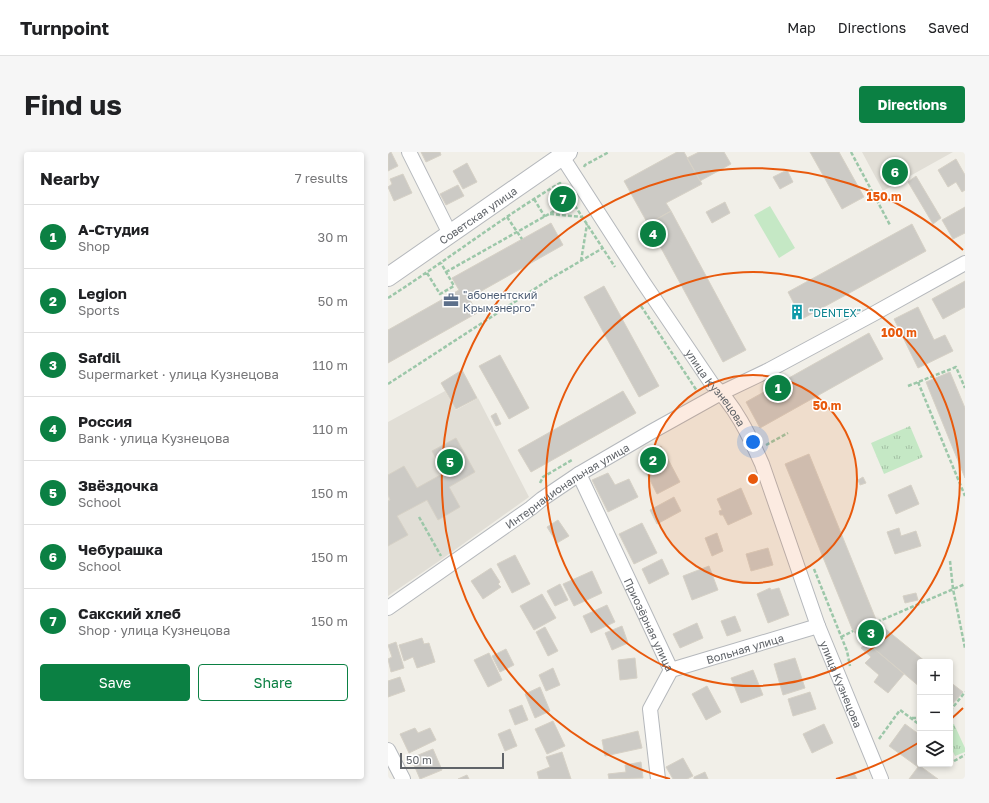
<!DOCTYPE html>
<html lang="en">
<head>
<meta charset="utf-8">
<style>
	:root { --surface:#fff; --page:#f6f6f6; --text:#202124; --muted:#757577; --line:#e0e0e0; --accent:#0b8043 }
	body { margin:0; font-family:"Golos Text",sans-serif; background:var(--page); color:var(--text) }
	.controls { position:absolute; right:12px; bottom:12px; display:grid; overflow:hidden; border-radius:4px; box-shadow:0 2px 6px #0003 }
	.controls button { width:36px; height:36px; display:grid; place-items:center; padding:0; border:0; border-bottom:1px solid var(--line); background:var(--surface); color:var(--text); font:20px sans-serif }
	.scale { position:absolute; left:12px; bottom:10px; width:104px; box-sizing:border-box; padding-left:4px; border:2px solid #5f6368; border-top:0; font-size:11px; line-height:14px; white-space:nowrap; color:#5f6368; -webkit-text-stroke:3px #fff; paint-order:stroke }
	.you { position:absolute; left:365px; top:290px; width:14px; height:14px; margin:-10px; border:3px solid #fff; border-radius:50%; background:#1a73e8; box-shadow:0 0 0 6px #1a73e833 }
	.badge { display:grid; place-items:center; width:26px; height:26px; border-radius:50%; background:var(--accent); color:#fff; font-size:13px; font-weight:700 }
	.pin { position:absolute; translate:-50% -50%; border:2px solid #fff; box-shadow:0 1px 4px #0006 }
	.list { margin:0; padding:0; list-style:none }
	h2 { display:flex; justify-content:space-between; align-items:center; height:52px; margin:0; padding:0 16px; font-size:17px }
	h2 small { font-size:13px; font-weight:400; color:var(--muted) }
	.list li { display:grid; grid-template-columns:26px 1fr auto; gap:12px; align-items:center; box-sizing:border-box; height:64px; padding:0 16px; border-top:1px solid var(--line) }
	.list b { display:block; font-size:15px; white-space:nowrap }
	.list p { margin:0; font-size:13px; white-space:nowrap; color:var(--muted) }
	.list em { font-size:13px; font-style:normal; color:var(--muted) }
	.actions { display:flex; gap:8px; padding:12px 16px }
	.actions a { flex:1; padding:9px 0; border:1px solid var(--accent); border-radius:4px; text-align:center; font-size:14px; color:var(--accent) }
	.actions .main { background:var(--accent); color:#fff }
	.icon { flex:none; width:22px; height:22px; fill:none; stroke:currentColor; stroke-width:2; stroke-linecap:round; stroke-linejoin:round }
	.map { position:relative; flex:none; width:577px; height:627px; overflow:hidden; border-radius:4px }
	header { display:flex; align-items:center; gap:24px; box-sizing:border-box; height:56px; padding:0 20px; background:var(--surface); border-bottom:1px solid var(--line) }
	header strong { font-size:19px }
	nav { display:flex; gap:22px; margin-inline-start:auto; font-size:14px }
	.intro { display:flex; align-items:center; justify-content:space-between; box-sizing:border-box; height:96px; padding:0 24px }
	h1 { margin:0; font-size:28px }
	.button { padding:10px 18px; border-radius:4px; background:var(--accent); color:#fff; font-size:14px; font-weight:700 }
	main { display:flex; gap:24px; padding:0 24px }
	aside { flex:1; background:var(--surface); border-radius:4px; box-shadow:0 2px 6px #0003 }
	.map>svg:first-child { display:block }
</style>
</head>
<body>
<header>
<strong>Turnpoint</strong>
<nav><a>Map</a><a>Directions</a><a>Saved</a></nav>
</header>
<div class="intro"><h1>Find us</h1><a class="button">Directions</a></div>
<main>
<aside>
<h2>Nearby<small>7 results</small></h2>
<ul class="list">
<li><span class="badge">1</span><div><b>А-Студия</b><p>Shop</p></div><em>30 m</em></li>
<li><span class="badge">2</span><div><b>Legion</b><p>Sports</p></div><em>50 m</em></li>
<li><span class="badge">3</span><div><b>Safdil</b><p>Supermarket · улица Кузнецова</p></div><em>110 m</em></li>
<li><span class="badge">4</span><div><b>Россия</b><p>Bank · улица Кузнецова</p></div><em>110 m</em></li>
<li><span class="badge">5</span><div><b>Звёздочка</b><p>School</p></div><em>150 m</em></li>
<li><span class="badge">6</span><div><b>Чебурашка</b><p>School</p></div><em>150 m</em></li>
<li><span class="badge">7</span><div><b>Сакский хлеб</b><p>Shop · улица Кузнецова</p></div><em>150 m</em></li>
</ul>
<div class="actions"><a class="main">Save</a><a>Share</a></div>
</aside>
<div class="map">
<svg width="577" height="627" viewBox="0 0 577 627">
	<defs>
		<pattern id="grass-tufts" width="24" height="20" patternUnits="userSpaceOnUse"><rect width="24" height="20" fill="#c5e8c5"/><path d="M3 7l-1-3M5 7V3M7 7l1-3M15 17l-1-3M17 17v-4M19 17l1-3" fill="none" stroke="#a3c0a4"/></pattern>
	</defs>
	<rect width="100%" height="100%" fill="#f1efe8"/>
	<path fill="#e1ded6" d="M474,0H565L495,39Z
		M57,239L68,258L90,246L141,345L54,407L0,444V270Z"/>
	<path fill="url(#grass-tufts)" d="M522,274L535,305L496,322L483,291Z
		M566,572L577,596V600L567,604L562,593V574Z"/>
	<path fill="#c5e8c5" d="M382,54L407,96L391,106L366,63Z"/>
	<path fill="#cccac5" stroke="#d6d1c6" d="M0,0H3L10,14L0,19Z
		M33,0H52L53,3L38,10Z
		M289,0H296L314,32L278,51L283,59L260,72L236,29Z
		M311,0H336L343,12L312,29L299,6Z
		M422,0H451L476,45L454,57Z
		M568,7L577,23V38L574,40L568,30L560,35L550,18Z
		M79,11L89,30L75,37L65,19Z
		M399,18L405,30L392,37L385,25Z
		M15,22L24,41L6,49L0,35L4,32L2,27Z
		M528,24L553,66L545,72L520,30Z
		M70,33L76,44L58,53L52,42Z
		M175,42L179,49L174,52L170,45Z
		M337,50L342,61L324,71L318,60Z
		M577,55V81L565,87L554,68Z
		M283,59L358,198L335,210L260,72Z
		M163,71L175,93L81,146L89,161L0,211V178L71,138L64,126Z
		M524,72L538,99L414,167L400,140Z
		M577,129V155L555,167L544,147Z
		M216,134L271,234L251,245L196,145Z
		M530,155L546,188L557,183L565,199L530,216L506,167Z
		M408,156L412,162L409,164L406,157Z
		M481,181L495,207L372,276L358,250Z
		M112,203L141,256L121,267L91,214Z
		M74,218L89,246L68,257L53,231Z
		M562,220L577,256V326L538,230Z
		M235,239L248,261L143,320L130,298Z
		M108,261L113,272L108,274L103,264Z
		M68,286L87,320L61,335L72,355L50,368L39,348L9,364L20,383L0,394V349L2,348L0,343V323L16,314L29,336L56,321L44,299Z
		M273,294L292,330L269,342L251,306L257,303L260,304L267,300L268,297Z
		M421,302L489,470L465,479L397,312Z
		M220,321L227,333L241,327L250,345L220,360L204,328Z
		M475,325L478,331L472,333L470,328Z
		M523,333L531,352L508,362L500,343Z
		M353,336L364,362L340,373L335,363H332L331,359L334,358L329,347Z
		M286,345L293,359L269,372L262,358Z
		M170,368L181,384L169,391L159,375Z
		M254,371L269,401L246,412L231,382Z
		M511,376L513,384L528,379L533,394L507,402L499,380Z
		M329,381L335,399L324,404L317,386Z
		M380,396L385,413L363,419L358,402Z
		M127,403L142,432L124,441L109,412Z
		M274,407L281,422L261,432L254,417Z
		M321,414L330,438L304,448L295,424Z
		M103,416L112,430L110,432L113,435L95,447L83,429Z
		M204,419L214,441L186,454L175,432Z
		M172,432L180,448L167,454L159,439Z
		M382,436L383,438L391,436L401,463L380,471L369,442Z
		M528,441L530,448L517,451L515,444Z
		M154,442L168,466L146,478L132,454Z
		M219,453L227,470L203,481L195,464Z
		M347,464L353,479L339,484L333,469Z
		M489,470L538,510H532V535L465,479Z
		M309,471L315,486L292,496L285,482Z
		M234,474L240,491L224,498L217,481Z
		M157,475L170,499L160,504L148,480Z
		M34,486L36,492L41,491L47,510L29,516L25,505L16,509L11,493Z
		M8,490L16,516L3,520L0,507L4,505L0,493Z
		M478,490L516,522L500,541L486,530L491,523L477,511L483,505L473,496Z
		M118,497L126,513L112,520L104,504Z
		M101,501L114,528L100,535L86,508Z
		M247,506L249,526L232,528L230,508Z
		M407,506L417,536L395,543L386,512Z
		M165,516L172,533L158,539L151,523Z
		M365,518L375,543L353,551L343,526Z
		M12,525L17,539L0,545V529Z
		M562,530L575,540L562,555Z
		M319,534L333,560L318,568L304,542Z
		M152,535L162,559L147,566L137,542Z
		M422,540L428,557L405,564L400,547Z
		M134,553L140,568L127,573L121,558Z
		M165,569L177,594L159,602L147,577Z
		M436,572L445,591L424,601L415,582Z
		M517,572L532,583V612H534L532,614L550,627H521L530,615L501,594Z
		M27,576L30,581L42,576L48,588L21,601L12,582Z
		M122,577L129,594L117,599L110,582Z
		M250,579L254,596L217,604L214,588Z
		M45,597L54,618L32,627L23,606Z
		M174,600L183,627H151L149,620L162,615L158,605Z
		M295,606L305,624L299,627H285L278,615Z
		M253,610L255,626L221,627L220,622L238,620L237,613Z
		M317,620L320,627H306V625Z
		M466,621L469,627H453Z
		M79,623L81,627H70Z"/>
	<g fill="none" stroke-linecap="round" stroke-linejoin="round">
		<g stroke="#b5b8bc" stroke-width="16">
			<g id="minor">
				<path d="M21,0L62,82"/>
				<path id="s1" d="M171,0L255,130L324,232C347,253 361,283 374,312L430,474L493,627"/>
				<path id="s2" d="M191,322L283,518"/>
				<path id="s3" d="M0,456L143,356L154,347L191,322L263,280L333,241L381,218L487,161L577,111"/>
				<path id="s4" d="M283,518L430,474"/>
				<path d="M0,598L15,627"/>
				<path d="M270,627L262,557L283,518"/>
			</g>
		</g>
		<g stroke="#b5b8bc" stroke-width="20">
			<g id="tertiary">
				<path id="s5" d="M0,125L180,0"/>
			</g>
		</g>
		<path stroke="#9cc7a9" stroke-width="2.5" stroke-dasharray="4 2" stroke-linecap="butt" d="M463,0L502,73
			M196,15L197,13L221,0
			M146,47L157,65
			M162,62L194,65
			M119,65L134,87
			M193,109L199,72
			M58,120L184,49
			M39,121L52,142L66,134L53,111
			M0,146C58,109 113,66 172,31L227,115
			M253,154L309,239
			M530,230L577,344
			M0,232L165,125L215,96
			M520,234L568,215L577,236
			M378,293L400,281
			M152,331L155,325L184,308
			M31,365L53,404
			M562,409L565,437L577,496
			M426,417L459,499L462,514
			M489,470L577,432
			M453,485L465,479
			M562,559L577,540
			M524,566H532
			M491,587L512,558L532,573
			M566,609L577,603"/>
		<use href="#minor" stroke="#fff" stroke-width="14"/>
		<use href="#tertiary" stroke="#fff" stroke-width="18"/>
	</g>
	<circle cx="365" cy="327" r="104" fill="#e8590c" fill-opacity=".12"/>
	<g fill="none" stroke="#e8590c" stroke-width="2">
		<circle cx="365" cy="327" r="104"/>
		<circle cx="365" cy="327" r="207"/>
		<path d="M575 556A311 311 0 0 1 563 567M530 591A311 311 0 0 1 448 627M282 627A311 311 0 1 1 575 98"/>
	</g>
	<defs>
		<g id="office-bare" transform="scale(1.2)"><path d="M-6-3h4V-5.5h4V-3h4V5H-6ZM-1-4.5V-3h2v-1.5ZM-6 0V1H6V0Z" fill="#5c6f8a" stroke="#fff" stroke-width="2.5" paint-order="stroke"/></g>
		<g id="building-bare" transform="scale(1.2)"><path d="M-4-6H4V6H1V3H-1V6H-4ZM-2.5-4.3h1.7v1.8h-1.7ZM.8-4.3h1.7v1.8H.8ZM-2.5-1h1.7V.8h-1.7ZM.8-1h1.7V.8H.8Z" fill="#0f9aa8" stroke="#fff" stroke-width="2.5" paint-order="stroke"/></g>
	</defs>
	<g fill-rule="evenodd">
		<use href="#office-bare" x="63" y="148"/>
		<use href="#building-bare" x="409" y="160"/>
	</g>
	<g text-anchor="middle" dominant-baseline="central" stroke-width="3" stroke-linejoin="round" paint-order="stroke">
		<g font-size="11" fill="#5f6368" stroke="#fff">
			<text stroke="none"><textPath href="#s5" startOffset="109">Советская улица</textPath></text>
			<text stroke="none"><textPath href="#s1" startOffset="283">улица Кузнецова</textPath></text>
			<text stroke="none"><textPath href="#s3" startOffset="217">Интернациональная улица</textPath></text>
			<text stroke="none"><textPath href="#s2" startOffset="166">Приозёрная улица</textPath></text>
			<text stroke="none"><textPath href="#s4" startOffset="77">Вольная улица</textPath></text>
			<text stroke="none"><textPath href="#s1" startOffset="607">улица Кузнецова</textPath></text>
		</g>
		<g font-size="11" fill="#4e5e75" stroke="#fff" text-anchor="start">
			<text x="75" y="142">"абонентский<tspan x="75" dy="13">Крымэнерго"</tspan></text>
		</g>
		<g font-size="11" fill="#0d838f" stroke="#fff" text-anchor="start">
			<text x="421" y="160">"DENTEX"</text>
		</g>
	</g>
	<circle cx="365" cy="327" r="6" fill="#e8590c" stroke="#fff" stroke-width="2"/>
	<g font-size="12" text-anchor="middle" font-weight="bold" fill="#e8590c" stroke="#fff" stroke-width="3" stroke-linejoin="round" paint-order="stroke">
		<text x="496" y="49">150 m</text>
		<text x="511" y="185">100 m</text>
		<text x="439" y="258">50 m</text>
	</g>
</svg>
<div class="controls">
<button>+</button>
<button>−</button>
<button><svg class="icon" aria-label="layers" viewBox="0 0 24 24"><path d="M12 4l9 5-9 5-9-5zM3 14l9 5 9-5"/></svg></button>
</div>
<div class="scale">50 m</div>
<div class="you"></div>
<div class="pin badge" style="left:390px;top:236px">1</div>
<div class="pin badge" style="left:265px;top:308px">2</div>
<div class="pin badge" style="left:483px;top:481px">3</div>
<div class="pin badge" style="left:265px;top:82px">4</div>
<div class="pin badge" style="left:62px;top:310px">5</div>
<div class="pin badge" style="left:507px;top:20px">6</div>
<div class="pin badge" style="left:175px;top:47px">7</div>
</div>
</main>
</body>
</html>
